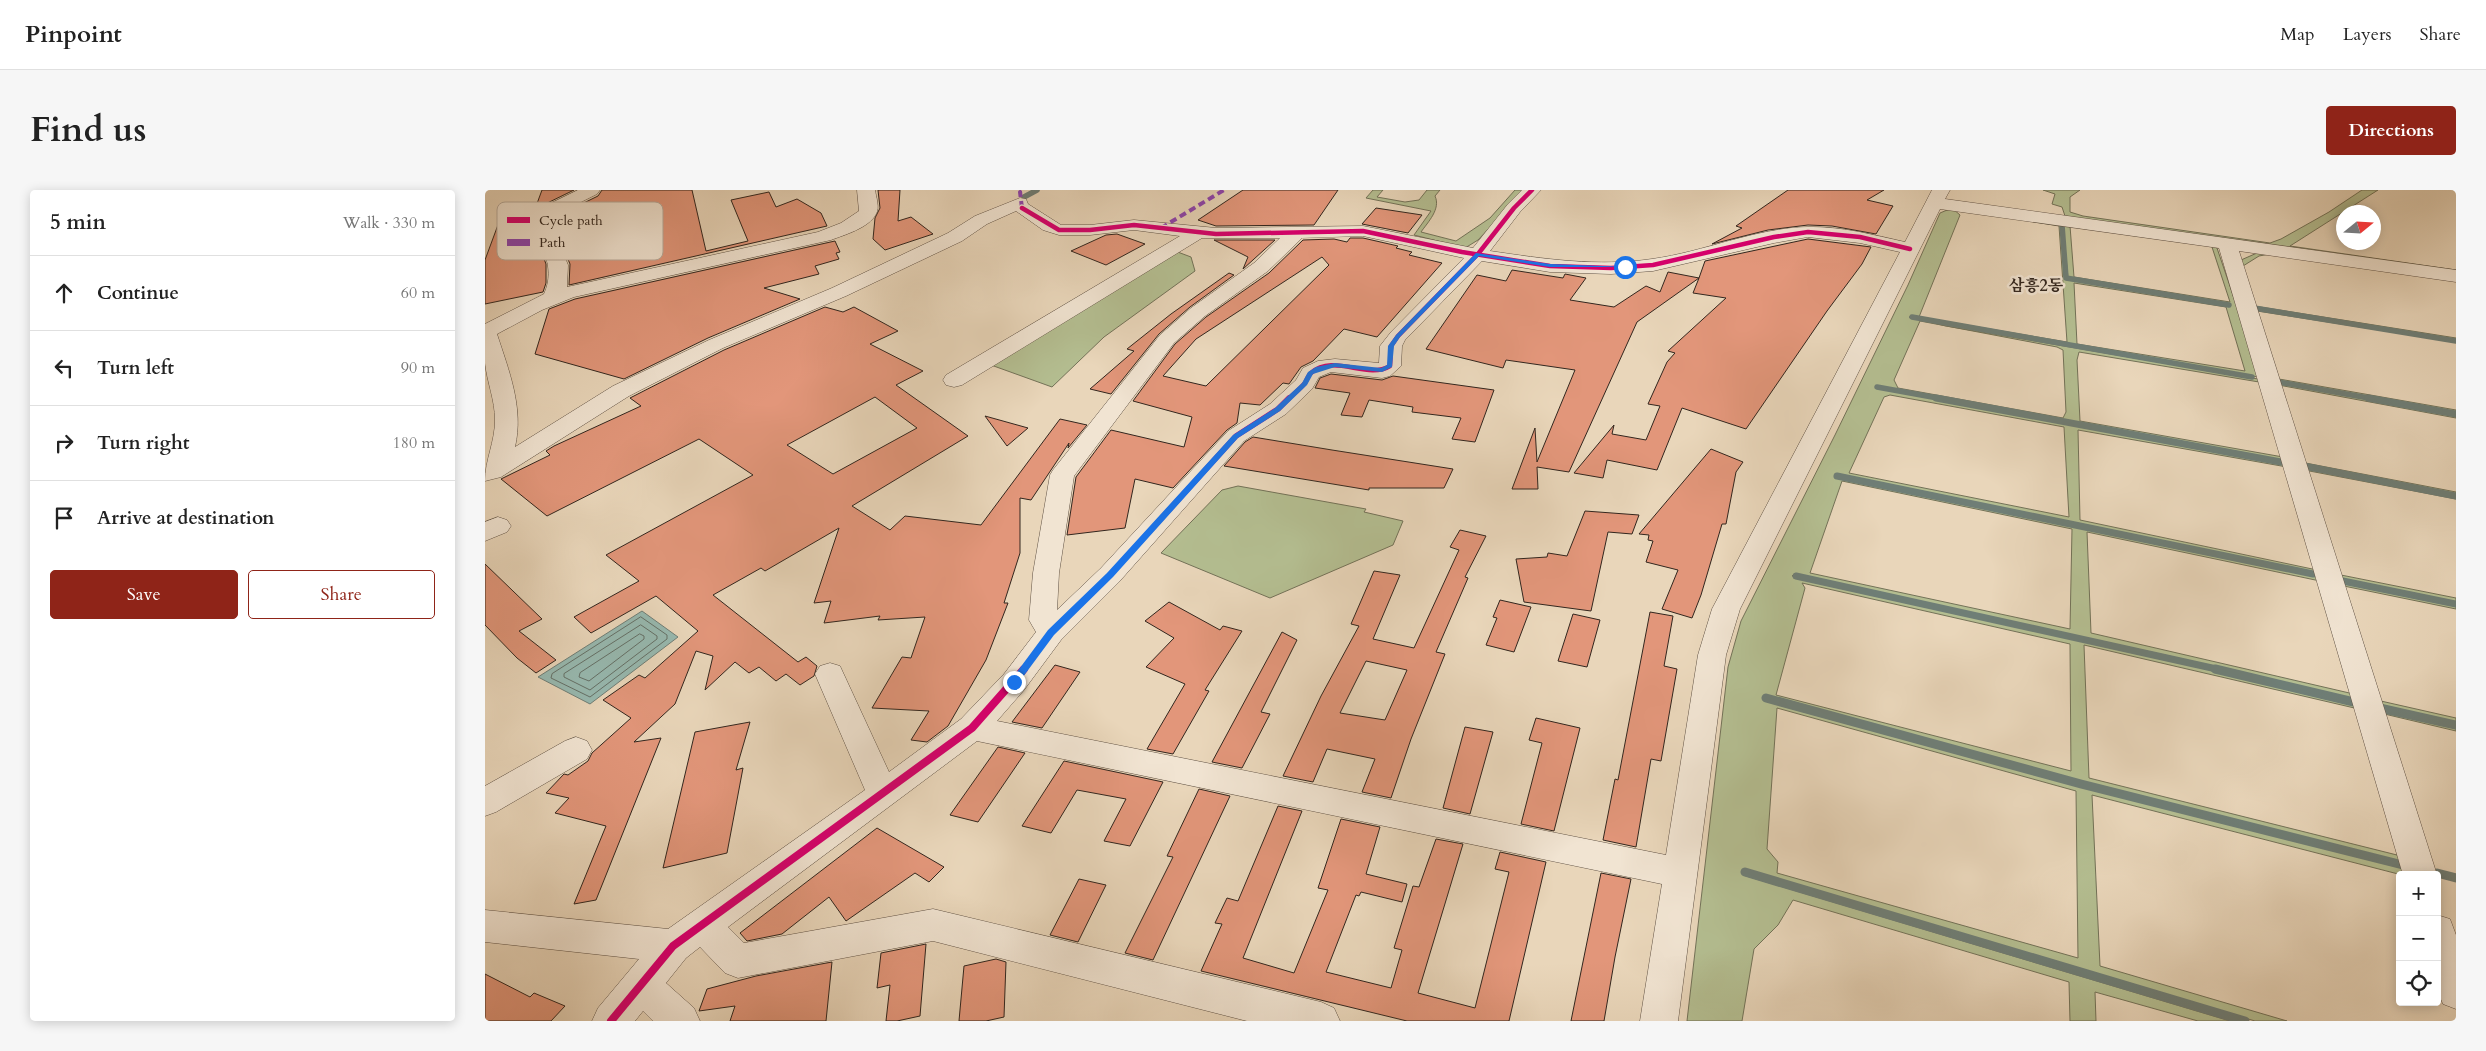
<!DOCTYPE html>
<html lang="en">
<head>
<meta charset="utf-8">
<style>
	:root { --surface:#fff; --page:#f6f6f6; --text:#222; --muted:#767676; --line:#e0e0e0; --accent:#8f2418 }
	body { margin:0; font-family:Cardo,"Noto Serif KR",serif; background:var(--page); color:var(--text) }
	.controls { position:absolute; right:15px; bottom:15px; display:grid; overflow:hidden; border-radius:5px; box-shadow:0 2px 12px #0003 }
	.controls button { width:45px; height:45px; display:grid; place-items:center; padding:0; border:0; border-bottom:1px solid var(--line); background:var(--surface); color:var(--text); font:25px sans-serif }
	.compass { position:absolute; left:1851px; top:15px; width:45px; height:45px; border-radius:50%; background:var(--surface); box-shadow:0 2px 12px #0003; rotate:72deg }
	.stop { position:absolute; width:15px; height:15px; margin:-11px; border:4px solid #1a73e8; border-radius:50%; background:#fff }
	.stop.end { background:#1a73e8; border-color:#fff; box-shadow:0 1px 5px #0008 }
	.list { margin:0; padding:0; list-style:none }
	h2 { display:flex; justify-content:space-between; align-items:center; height:65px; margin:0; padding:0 20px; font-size:21px }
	h2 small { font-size:16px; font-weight:400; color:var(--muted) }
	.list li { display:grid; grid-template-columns:32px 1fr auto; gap:15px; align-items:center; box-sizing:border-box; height:75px; padding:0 20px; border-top:1px solid var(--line) }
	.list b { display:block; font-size:19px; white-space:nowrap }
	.list em { font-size:16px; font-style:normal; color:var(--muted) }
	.actions { display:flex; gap:10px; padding:15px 20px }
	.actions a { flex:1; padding:11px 0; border:1px solid var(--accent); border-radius:5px; text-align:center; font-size:18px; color:var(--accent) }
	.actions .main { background:var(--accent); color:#fff }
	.icon { flex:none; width:28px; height:28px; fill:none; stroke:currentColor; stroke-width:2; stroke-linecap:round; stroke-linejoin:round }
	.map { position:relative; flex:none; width:1971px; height:831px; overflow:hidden; border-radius:5px }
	header { display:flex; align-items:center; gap:30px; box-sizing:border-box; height:70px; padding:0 25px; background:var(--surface); border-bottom:1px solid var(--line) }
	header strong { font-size:24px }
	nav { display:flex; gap:28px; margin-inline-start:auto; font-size:18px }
	.intro { display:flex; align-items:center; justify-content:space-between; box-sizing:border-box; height:120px; padding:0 30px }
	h1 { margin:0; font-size:35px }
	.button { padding:12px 22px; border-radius:5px; background:var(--accent); color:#fff; font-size:18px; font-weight:700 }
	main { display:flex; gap:30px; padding:0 30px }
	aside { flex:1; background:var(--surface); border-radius:5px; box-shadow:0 2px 12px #0003 }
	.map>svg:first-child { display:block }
</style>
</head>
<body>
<header>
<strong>Pinpoint</strong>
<nav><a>Map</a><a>Layers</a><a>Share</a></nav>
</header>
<div class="intro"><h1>Find us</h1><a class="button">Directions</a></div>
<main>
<aside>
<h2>5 min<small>Walk · 330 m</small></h2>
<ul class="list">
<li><svg class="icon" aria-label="ahead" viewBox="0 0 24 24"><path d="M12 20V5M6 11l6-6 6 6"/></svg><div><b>Continue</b></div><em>60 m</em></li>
<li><svg class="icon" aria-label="left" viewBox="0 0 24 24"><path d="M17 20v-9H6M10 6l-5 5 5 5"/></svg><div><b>Turn left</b></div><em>90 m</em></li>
<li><svg class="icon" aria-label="right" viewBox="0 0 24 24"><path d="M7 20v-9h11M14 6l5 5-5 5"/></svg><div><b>Turn right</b></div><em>180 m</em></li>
<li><svg class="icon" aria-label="arrive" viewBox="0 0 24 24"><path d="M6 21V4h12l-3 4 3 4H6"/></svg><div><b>Arrive at destination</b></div></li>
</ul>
<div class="actions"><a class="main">Save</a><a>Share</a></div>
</aside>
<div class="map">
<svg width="1971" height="831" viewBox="0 0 1971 831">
	<rect width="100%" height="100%" fill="#e9d6ba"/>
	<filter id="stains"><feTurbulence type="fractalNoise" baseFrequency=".004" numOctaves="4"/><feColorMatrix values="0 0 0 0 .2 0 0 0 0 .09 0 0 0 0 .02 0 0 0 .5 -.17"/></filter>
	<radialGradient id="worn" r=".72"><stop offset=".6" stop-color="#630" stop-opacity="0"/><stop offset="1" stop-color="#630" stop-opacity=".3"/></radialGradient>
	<path fill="#b4be91" stroke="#737258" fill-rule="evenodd" d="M888,0H898L892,7L920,12L934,10L942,0H955L950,6C956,19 943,32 936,42L971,51L1005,28L1030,0H1040L993,50L980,58L929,45L946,21L881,8Z
		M1558,0H1595L1585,7V22L1598,26L1785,53L1796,49L1844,22L1877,0H1893L1805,56L1971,80V85L1580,26L1577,17L1567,14L1570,4Z
		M1467,18L1475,25L1434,127L1582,152L1574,36L1484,21L1585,36L1589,87L1745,112L1726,54L1732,58L1752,117L1773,187L1424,127L1461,136L1773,189L1774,192L1594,162L1592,170L1595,231L1798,267L1800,272L1390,198L1800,274L1802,277L1593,240L1595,330L1832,380L1834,384L1592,333L1351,286L1834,387L1835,391L1602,342L1606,443L1873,505L1875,511L1684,466L1309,384L1307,386L1688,471L1876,515L1878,520L1599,455L1604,588L1920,667L1922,673L1597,592L1279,506L1278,510L1596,596L1925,680L1927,685H1917L1607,605L1615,776L1802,831H1770L1260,679L1258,685L1745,831H1713L1610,802L1611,831H1585L1584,792L1308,710L1293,735L1269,759L1257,831H1202L1243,477L1256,431L1350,245L1423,95L1455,23ZM1577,35H1578L1583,88L1742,115L1580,89ZM1589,93L1741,117L1760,181L1592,154ZM1435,131L1572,157L1578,160L1581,222L1578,228L1413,198L1409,190ZM1405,205L1579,237L1584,327L1364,283L1399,207ZM1357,291L1587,339L1585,439L1325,383ZM1317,393L1585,454L1586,581L1291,505L1320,398ZM1292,518L1591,601L1593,768L1292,683L1293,672L1282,659Z
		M690,61L706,67L710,81L619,147L567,197L506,175Z
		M1772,63L1785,64L1774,66L1758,76L1769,116L1971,148V150L1762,116L1756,70Z
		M1764,118L1971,152L1772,121L1794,189L1971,220V223L1785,189Z
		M1787,191L1971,224V228L1788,194Z
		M1810,271L1971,302V305L1812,273Z
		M1812,276L1971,307V309L1814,279Z
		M753,296L881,319L879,322L918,331L908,355L785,408L676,363L737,300Z
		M1846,383L1971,408V412L1847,387Z
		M1849,390L1971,415V419L1849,394Z
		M1887,509L1971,528V533L1890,514Z
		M1890,518L1971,537V541L1891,522Z"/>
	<path fill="#97b9b0" stroke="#6f7e76" d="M157,421L193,447L105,514L53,487Z"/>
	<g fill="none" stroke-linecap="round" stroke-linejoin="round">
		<path stroke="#647067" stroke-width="1" d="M156,427L182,445V449L105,507L66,488L67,484Z
			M156,435L172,446V449L105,500L79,487V484Z
			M155,444L159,446V449L104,491L94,487L95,483Z"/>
		<path stroke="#6f7e76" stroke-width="5.5" d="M539,7L552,0
			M1577,35L1581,88L1744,115
			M1763,117L1971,151
			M1427,127L1767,187
			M1788,191L1889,209
			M1392,197L1458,209"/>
		<path stroke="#6f7e76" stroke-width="7" d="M1451,208L1796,272
			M1883,208L1971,224
			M1814,275L1971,306
			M1352,286L1828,384
			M1311,386L1736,480
			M1853,390L1971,414"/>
		<path stroke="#6f7e76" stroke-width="9" d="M1730,479L1873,513
			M1281,508L1596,594L1918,675
			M1890,517L1971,535
			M1260,682L1760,831
			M1952,683L1971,688"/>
	</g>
	<path fill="#e2967a" stroke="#32261e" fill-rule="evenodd" d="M57,0H89L50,19Z
		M117,0H207L221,61L263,51L246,10L284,2L291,17L312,9L336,23L342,36L84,95L85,74L66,29L113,6Z
		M393,0H415L413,31L426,27L448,44L400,60L388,49L390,28L395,18Z
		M758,0H853L829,35L731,36L713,30Z
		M1303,0H1399L1382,10L1408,16L1391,44L1347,36L1323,35L1283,40L1227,54L1257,38L1251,36Z
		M891,18L937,25L923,43L877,34Z
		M17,24H45L43,27L61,74V93L58,102L0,114V70Z
		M632,44L660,54L621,75L586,61L621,45Z
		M865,48H878L913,56L911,58L927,62L924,65L957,73L892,147L859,139L828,171L816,177L804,194L798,193L775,215L755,213L752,233L742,240L688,298L650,289L640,338L582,345L591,287L626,240L699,257L707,227L648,211L690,154L721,127L784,83L818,50L849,49L862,52ZM837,67L844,75L721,196L678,186L711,149Z
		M1323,49L1386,57L1377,74L1342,121L1261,239L1197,218L1172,280L1122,270L1118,288L1089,283L1129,235L1127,244L1161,250L1175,216L1163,214L1182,172L1190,163L1183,161L1241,108L1208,103L1214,88L1152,132L1084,282L1052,277L1053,299H1027L1050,238L1052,272L1090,180L1021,170L1018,178L941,159L992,85L1021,91L1027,80L1078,88L1080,84L1101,88L1085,110L1129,117L1161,96L1175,102L1183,82L1214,88L1220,71Z
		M729,50H790L758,79L763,67Z
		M350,51L355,62L351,63L354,69L330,76L334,84L279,98L315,109L223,148L139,189L50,164L64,119L90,109Z
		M744,83L749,85L705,117L674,144L626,204L605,199L649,161L642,159L686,124Z
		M340,117L358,122L369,117L413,141L385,154L438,181L411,195L483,246L367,316L405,340L420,326L496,335L575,229L602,235L583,258L584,253L546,310L535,308V363L519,413H523L501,470L463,536L442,552L426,550L444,521L387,518L417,467L426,468L440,427L393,430L395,426L339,433L346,411L329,413L354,338L280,381L276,378L228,405L313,472L321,467L332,476L329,486L315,495L301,484L291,491L274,477L264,483L250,472L220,500L228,466L211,461L190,514L149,552L176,548L111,710L89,714L121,636L70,623L84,608L61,603L79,584L83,585L103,571L107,563L146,528L118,510L154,485L160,488L213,441L171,406L106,443L89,427L154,391L121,365L268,285L214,249L62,326L16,289L65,265L61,261L69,256L156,216L145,208L239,160ZM390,207L432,238L348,284L302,255Z
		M846,184L897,190L908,186L1009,200L990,252L967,249L976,228L927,222L928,217L884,210L877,227L856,225L865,203L830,198L835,188Z
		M500,226L543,238L522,256Z
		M768,247L847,260L968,279L959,298H884V300L739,276L760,252Z
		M1226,259L1258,272L1251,282L1241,334H1237L1216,405L1207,428L1177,419L1193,380L1161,372L1168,351L1163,350L1164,345L1154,344Z
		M1100,321L1154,325L1147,344L1123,342L1106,421L1039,412L1031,369L1062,367L1063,363L1082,366Z
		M975,340L1001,346L980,387L983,388L951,462L960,464L926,549L906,608L877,602L890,569L842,559L828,592L798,586L836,506L874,436L866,434L889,381L915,385L888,449L929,458L974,360L965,357ZM881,471L922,480L900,530L855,523Z
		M0,374L57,429L34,441L71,470L51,483L32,468L0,435Z
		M1015,410L1046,417L1029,462L1001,455L1012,428L1008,427Z
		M684,412L735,440L738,436L757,441L720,500L724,501L688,564L662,559L700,494L661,477L689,448L660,431Z
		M1165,422L1188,426L1179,476L1192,479L1176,571L1166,569L1151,657L1118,650L1130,589L1133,590Z
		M1088,424L1115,430L1102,477L1073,471Z
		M797,442L812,450L776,522L785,524L757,578L727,572Z
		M570,475L595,482L557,538L527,532Z
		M1051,528L1095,538L1069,641L1036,634L1057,553L1044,550Z
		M265,532L251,580L258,578L242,663L178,678L210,542Z
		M980,537L1008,542L985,624L958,618Z
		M513,557L540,563L493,632L465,625Z
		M579,571L678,592L645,656L619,651L641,609L592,600L566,643L537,636Z
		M714,599L745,606L668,770L640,763L688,667L682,666Z
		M793,616L817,621L758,768L809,783L843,700L833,698L856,629L895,637L881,684L922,694L917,712L876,702L874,706L871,705L841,782L906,798L917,760L909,758L928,696L934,697L951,649L978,654L933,803L990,818L1024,682L1010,679L1015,662L1061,672L1024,831H922L716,781L737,734L730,733L742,708L753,711Z
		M392,638L459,677L444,692L430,683L361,731L344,707L297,744L262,751L255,743Z
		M1116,683L1146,689L1130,767L1119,831H1086Z
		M594,689L621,695L593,752L565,745Z
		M441,754L435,826L412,831H401L405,795L392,798L396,763Z
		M511,769L521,772L519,827L501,831H474L479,776Z
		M347,772L341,831H245L250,816L214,821L222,799L271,786Z
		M0,784L45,807L49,803L80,816L66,831H0Z"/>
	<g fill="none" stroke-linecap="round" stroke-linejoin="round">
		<g stroke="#605245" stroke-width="1">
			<path id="minor" d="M93,0H115L112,4L64,28L83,75L82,97L333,42L356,33L374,21L372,0H390C391,7 395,17 391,24C384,38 359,45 346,50L89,107L57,120L12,144C24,181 39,218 30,257L128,196L224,150L347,98L463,43L490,26L535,8L541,9L543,14L576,35H605L649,30L731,38L878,36L988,58L1023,14L1037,0H1056L1035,22L1005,61C1059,69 1113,77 1167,69C1219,62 1270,38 1323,37C1355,36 1389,45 1420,52L1447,0H1465L1460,9L1971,80V92L1754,61L1952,685H1918L1734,58L1455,19L1255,419L1241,465L1193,831H1155L1177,694L492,551L243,737L259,753L448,719L836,812L849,818L855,831H762L448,751L253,788L240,783L215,757L201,768L181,793L209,818L215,831H168L158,821L150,831H107L113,818L154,769L0,752V720L183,739L380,600L330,484L335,476L345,473L355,476L404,582L476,529L519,484L551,442L544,430L548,383L565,285L568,280L675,145L706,118L769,73L795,48H717L477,195L469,197L461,195L458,190L461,185L695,46L649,40L605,45H574L558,40L531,21L502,34L477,51L361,106L238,158L144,206L16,287L0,291C0,270 10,252 10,230C10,210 2,192 0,173C0,160 0,146 0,134L59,104C72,76 54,53 45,26L48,22ZM878,46L979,68L906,142L895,156L894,173L850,169L833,171L818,178L811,190L785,214L743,241L616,378L572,420L574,383L589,286L689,153L720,126L783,81L817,48ZM1323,47L1375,53L1415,62L1227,419L1213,465L1181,665L512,531L539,500L576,450L634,392L759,251L801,224L827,199L834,187L846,182L897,188L905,186L916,176L917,156L920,150L997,71L1065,82L1126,84L1168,81L1289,53Z
				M13,327L22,330L26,336L22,342L0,351V332Z
				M91,547L102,551L107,560L102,569L11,622L0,626V596L80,551Z
				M1952,725L1965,729L1971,745V819L1958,814L1952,800Z"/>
		</g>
		<use href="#minor" fill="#f1e4d2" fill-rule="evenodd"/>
		<path stroke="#8e44ad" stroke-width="4" stroke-dasharray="7 4" stroke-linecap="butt" d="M537,18L535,2L540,0
			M676,38L739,0"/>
		<g stroke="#f1e4d2" stroke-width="7">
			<path id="cycleway-far2" d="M537,18L574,40H605L649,35L731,44L878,41L977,62L1065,76L1126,78L1168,75L1289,47L1323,42L1375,47L1425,59
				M803,209C809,204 815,199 820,193C822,190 823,185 826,183C849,163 882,190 905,176L906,156L913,146L993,64L1029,18L1047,0"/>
		</g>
		<g stroke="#f1e4d2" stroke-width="9">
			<path id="cycleway-far1" d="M538,480L566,443L625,385L751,246L793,219L804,208"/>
		</g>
		<g stroke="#f1e4d2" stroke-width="11">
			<path id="cycleway" d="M126,831L188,756L487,538L539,479"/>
		</g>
		<use href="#cycleway-far2" stroke="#d6006c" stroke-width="4.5"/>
		<use href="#cycleway-far1" stroke="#d6006c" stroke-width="5.5"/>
		<use href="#cycleway" stroke="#d6006c" stroke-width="8"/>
	</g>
	<path fill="#1a73e8" d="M991,63L1065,74L1143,77H1065L994,66L915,147L909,156L907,177L897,182L850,177L828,184L822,195L795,221L753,248L628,387L569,445L532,495H526V490L563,440L622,383L748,245L790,218L817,193L823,182L831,177L850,173L896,178L902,175L903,156L911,145Z"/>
	<g text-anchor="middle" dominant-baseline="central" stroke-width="5" stroke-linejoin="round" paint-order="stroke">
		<g font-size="16" font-weight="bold" fill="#32261e" stroke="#f1e4d2">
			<text x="1551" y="96">삼흥2동</text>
		</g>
	</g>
	<rect x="12" y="12" width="166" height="58" rx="8" fill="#f1e4d2" stroke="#b8ab9c" stroke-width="1"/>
	<rect x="22" y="27" width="23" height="6" fill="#d6006c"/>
	<rect x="22" y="49" width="23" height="7" fill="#8e44ad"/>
	<g font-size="14" fill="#32261e">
		<text x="54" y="35">Cycle path</text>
		<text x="54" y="57">Path</text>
	</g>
	<rect width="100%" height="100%" filter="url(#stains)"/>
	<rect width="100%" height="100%" fill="url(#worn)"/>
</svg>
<div class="controls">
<button>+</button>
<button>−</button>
<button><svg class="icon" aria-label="locate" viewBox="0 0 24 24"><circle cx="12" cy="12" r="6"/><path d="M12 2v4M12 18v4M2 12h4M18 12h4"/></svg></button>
</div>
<svg class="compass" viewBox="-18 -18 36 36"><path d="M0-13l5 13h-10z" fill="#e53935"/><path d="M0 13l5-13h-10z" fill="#767676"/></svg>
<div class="stop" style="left:1140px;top:77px"></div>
<div class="stop end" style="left:529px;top:492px"></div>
</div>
</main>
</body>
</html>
